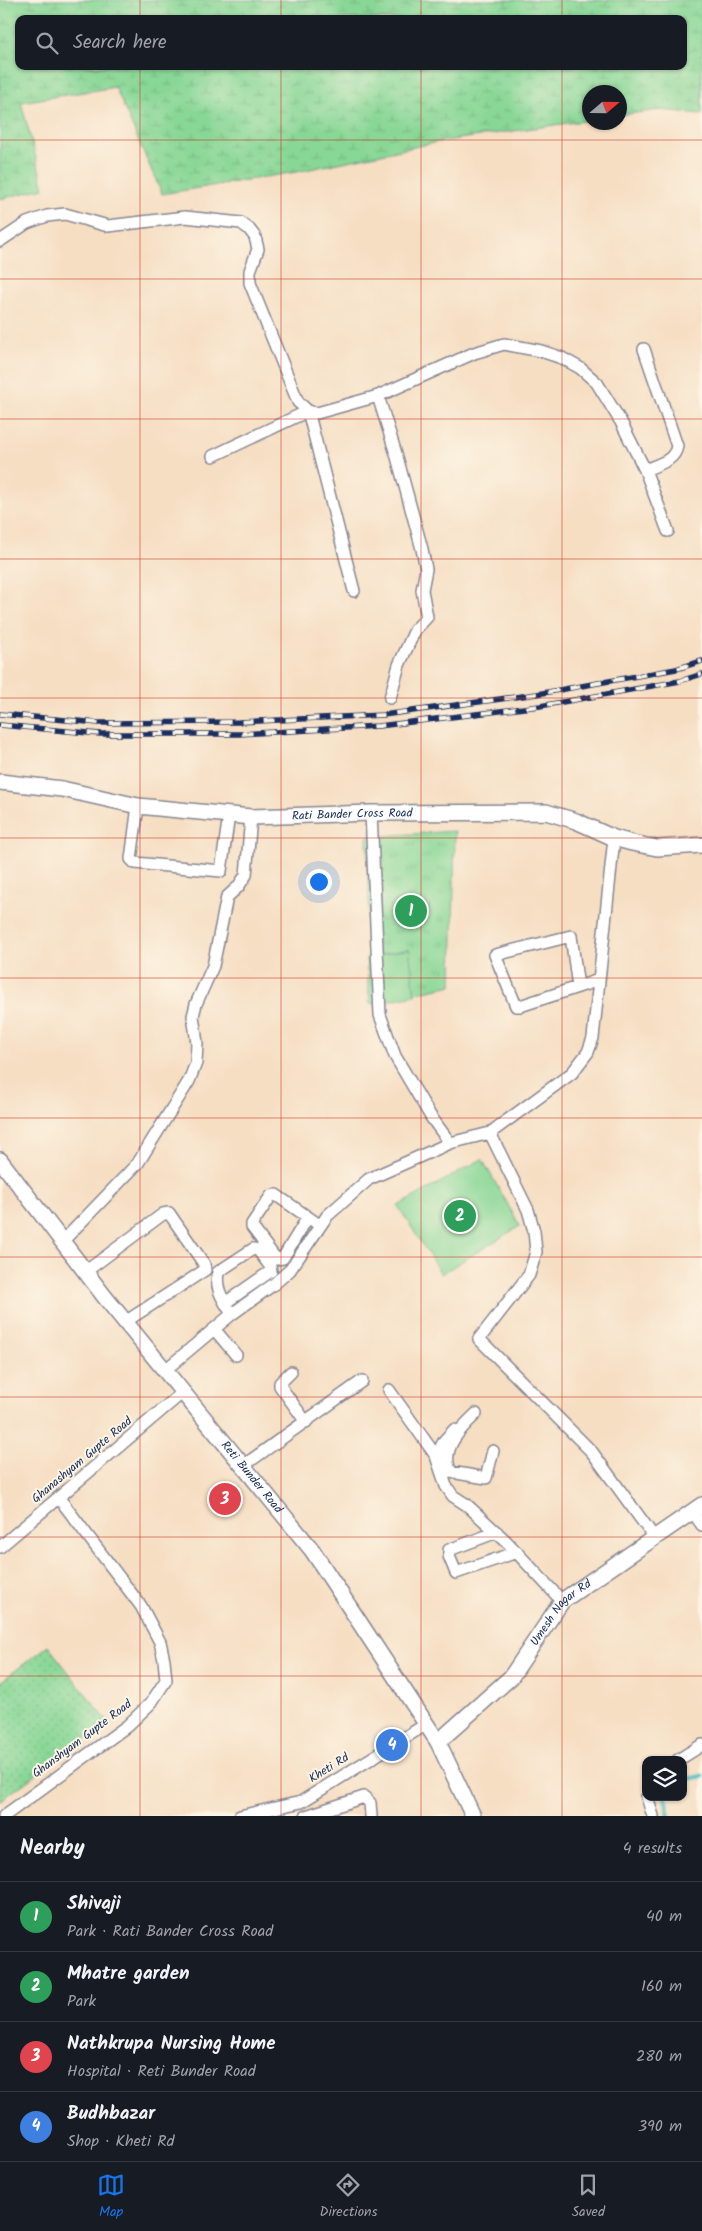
<!DOCTYPE html>
<html lang="en">
<head>
<meta charset="utf-8">
<style>
	:root { --surface:#171b24; --page:#242831; --text:#f1f3f6; --muted:#9ea1a6; --line:#363941; --accent:#1a73e8 }
	body { margin:0; font-family:Kalam,sans-serif; background:var(--page); color:var(--text) }
	.controls { position:absolute; right:15px; bottom:15px; display:grid; overflow:hidden; border-radius:10px; box-shadow:0 1px 4px #0004 }
	.controls button { width:45px; height:45px; display:grid; place-items:center; padding:0; border:0; border-bottom:1px solid var(--line); background:var(--surface); color:var(--text); font:25px sans-serif }
	.compass { position:absolute; left:582px; top:85px; width:45px; height:45px; border-radius:50%; background:var(--surface); box-shadow:0 1px 4px #0004; rotate:70deg }
	.you { position:absolute; left:318px; top:881px; width:18px; height:18px; margin:-12px; border:4px solid #fff; border-radius:50%; background:#1a73e8; box-shadow:0 0 0 8px #1a73e833 }
	.badge { display:grid; place-items:center; width:32px; height:32px; border-radius:50%; background:var(--accent); color:#fff; font-size:16px; font-weight:700 }
	.pin { position:absolute; translate:-50% -50%; border:2px solid #fff; box-shadow:0 1px 5px #0006 }
	.list { margin:0; padding:0; list-style:none }
	h2 { display:flex; justify-content:space-between; align-items:center; height:65px; margin:0; padding:0 20px; font-size:21px }
	h2 small { font-size:16px; font-weight:400; color:var(--muted) }
	.list li { display:grid; grid-template-columns:32px 1fr auto; gap:15px; align-items:center; box-sizing:border-box; height:70px; padding:0 20px; border-top:1px solid var(--line) }
	.list b { display:block; font-size:19px; white-space:nowrap }
	.list p { margin:0; font-size:16px; white-space:nowrap; color:var(--muted) }
	.list em { font-size:16px; font-style:normal; color:var(--muted) }
	.icon { flex:none; width:28px; height:28px; fill:none; stroke:currentColor; stroke-width:2; stroke-linecap:round; stroke-linejoin:round }
	.map { position:relative; flex:none; width:702px; height:1816px; overflow:hidden }
	.search { position:absolute; background:var(--surface); box-shadow:0 1px 4px #0004; left:15px; right:15px; top:15px; height:55px; display:flex; align-items:center; gap:12px; box-sizing:border-box; padding:0 18px; border-radius:10px; color:var(--muted); font-size:19px }
	.sheet { height:345px; background:var(--surface) }
	nav { display:flex; justify-content:space-around; align-items:center; box-sizing:border-box; height:70px; border-top:1px solid var(--line); background:var(--surface); font-size:14px; color:var(--muted) }
	nav a { display:grid; justify-items:center; gap:2px }
	nav .on { color:var(--accent) }
	.map>svg:first-child { display:block }
</style>
</head>
<body>
<div class="map">
<svg width="702" height="1816" viewBox="0 0 702 1816">
	<defs>
		<pattern id="grass-dots" width="8" height="8" patternUnits="userSpaceOnUse" patternTransform="scale(1.25)"><rect width="8" height="8" fill="#89d796"/><path d="M2 2h.1M6 6h.1" fill="none" stroke="#76b984" stroke-width="1.8" stroke-linecap="round"/></pattern>
		<pattern id="wetland-marsh" width="20" height="14" patternUnits="userSpaceOnUse" patternTransform="scale(1.25)"><rect width="20" height="14" fill="#89d796"/><path d="M1 5h8M5 5V1M11 12h8M15 12V8" fill="none" stroke="#76b984"/></pattern>
		<pattern id="park-tufts" width="24" height="20" patternUnits="userSpaceOnUse" patternTransform="scale(1.25)"><rect width="24" height="20" fill="#89d796"/><path d="M3 7l-1-3M5 7V3M7 7l1-3M15 17l-1-3M17 17v-4M19 17l1-3" fill="none" stroke="#76b984"/></pattern>
	</defs>
	<rect width="100%" height="100%" fill="#fcf5e5"/>
	<filter id="ink" filterUnits="userSpaceOnUse"><feTurbulence type="fractalNoise" baseFrequency=".02" numOctaves="2"/><feDisplacementMap in="SourceGraphic" scale="10" xChannelSelector="R" yChannelSelector="G"/><feConvolveMatrix kernelMatrix="1 2 1 2 8 2 1 2 1" color-interpolation-filters="sRGB"/></filter>
	<filter id="wash" filterUnits="userSpaceOnUse"><feTurbulence type="fractalNoise" baseFrequency=".0096" numOctaves="4" result="noise"/><feDisplacementMap in="SourceGraphic" scale="20" xChannelSelector="R" yChannelSelector="G"/><feGaussianBlur stdDeviation="1.12" result="paint"/><feColorMatrix in="noise" values="0 0 0 0 0 0 0 0 0 0 0 0 0 0 0 0 0 1.4 0 .05"/><feComposite in="paint" operator="in"/></filter>
	<g filter="url(#wash)">
		<rect width="100%" height="100%" fill="#f6dec3"/>
		<path fill="url(#grass-dots)" stroke="#52837a" d="M48,1646L108,1722L0,1801V1682Z"/>
		<path fill="url(#wetland-marsh)" stroke="#52837a" fill-rule="evenodd" d="M0,0H702V114L660,110L620,115V92H590L589,120L438,142L296,172L162,194L115,87L21,102L44,188L0,199ZM19,19H683V66H19Z"/>
		<path fill="url(#park-tufts)" stroke="#52837a" d="M455,831L452,985L372,1002L367,837Z"/>
		<path fill="#89d796" stroke="#52837a" d="M409,949L415,995L370,1004L366,958Z
			M482,1159L520,1226L441,1274L398,1206Z"/>
		<g fill="none" stroke-linecap="round" stroke-linejoin="round">
			<path stroke="#4cbac2" stroke-width="4.5" d="M683,1780L702,1776
				M665,1797L669,1816"/>
		</g>
	</g>
	<g filter="url(#ink)">
		<g fill="none" stroke-linecap="round" stroke-linejoin="round">
			<g stroke="#888690" stroke-width="14">
				<path id="minor" d="M0,241L27,223L47,216L65,214L108,226L185,217L241,223L249,229L255,237L258,249L250,271V283L298,402L308,411L317,413L378,396L397,457L422,549L426,569L422,590L427,617L415,630L399,665L390,698
					M644,349L677,446C675,461 658,464 645,470
					M378,396L474,353L504,344L541,351L562,358L580,368L597,383L621,422L645,470L668,531
					M213,456L308,411L354,591
					M138,806L131,859L135,863L221,871L229,815
					M371,813L380,1015L395,1056L431,1117L450,1143
					M578,987L571,936L495,955L516,1006H520L599,980
					M490,1133L572,1073L588,1052L593,1038L614,838
					M308,1217L283,1258L276,1259L252,1227V1224L271,1196L276,1195L315,1222L320,1226
					M62,1242L138,1163L189,1081L196,1063L197,1043L193,1016L196,1004L213,966L227,897L238,887L246,875L251,817
					M85,1272L163,1214L169,1213L204,1264L205,1270L125,1322
					M225,1303L271,1271L270,1266L258,1250L253,1249L218,1272C215,1290 223,1299 232,1314
					M215,1330L236,1355
					M164,1371L232,1314L274,1284L290,1270L327,1216L369,1179L450,1143L490,1133L528,1210L534,1231L536,1252L529,1275L479,1339L592,1452L654,1537
					M291,1372L280,1383V1386L306,1422
					M389,1390L436,1456L446,1486L453,1496L467,1505L507,1542L562,1601
					M476,1414C461,1428 439,1450 451,1472L486,1478L493,1451
					M436,1456L444,1441L454,1430
					M243,1466L362,1381
					M692,1511L702,1525
					M497,1532L449,1550V1556L456,1573L517,1552
					M0,1547L182,1393
					M678,1760L702,1745
					M647,1797L653,1816
					M4,1816L127,1726L151,1703L166,1680L164,1660L160,1642L141,1606L59,1498
					M240,1816L301,1802L425,1725
					M306,1816L364,1797L370,1803L371,1816"/>
			</g>
			<g stroke="#888690" stroke-width="18">
				<g id="tertiary">
					<path id="s1" d="M0,782L62,789L138,806L251,817L371,813L546,812L576,821L614,838L632,843L657,848L702,845"/>
					<path id="s2" d="M0,1160L104,1296L312,1550L438,1742L473,1816"/>
					<path id="s3" d="M438,1742L511,1677L562,1601L702,1505"/>
				</g>
			</g>
			<use href="#minor" stroke="#fff" stroke-width="11"/>
			<use href="#tertiary" stroke="#fff" stroke-width="15"/>
			<g stroke="#1b2f5e" stroke-width="5.5">
				<path id="rail" d="M0,714L99,723L239,722L383,715L537,694L676,669L702,661
					M0,725L100,734H239L379,726L540,706L680,681L702,674"/>
			</g>
			<use href="#rail" stroke="#fcf5e5" stroke-width="4" stroke-dasharray="11" stroke-linecap="butt"/>
		</g>
	</g>
	<path fill="none" stroke="#c8321e" stroke-width="1" stroke-opacity="0.55" d="M140,0V19M281,0V19M421,0V19M562,0V19M140,66V1816M281,66V1816M421,66V1816M562,66V1816M0,140H702M0,279H702M0,419H702M0,559H702M0,698H702M0,838H702M0,978H702M0,1118H702M0,1257H702M0,1397H702M0,1537H702M0,1676H702"/>
	<g text-anchor="middle" dominant-baseline="central" stroke-width="4" stroke-linejoin="round" paint-order="stroke">
		<g font-size="12" fill="#1b2f5e" stroke="#fcf5e5">
			<text stroke="none"><textPath href="#s1" startOffset="355">Rati Bander Cross Road</textPath></text>
			<text transform="translate(82 1460) rotate(-40)">Ghanashyam Gupte Road</text>
			<text stroke="none"><textPath href="#s2" startOffset="405">Reti Bunder Road</textPath></text>
			<text stroke="none"><textPath href="#s3" startOffset="180">Umesh Nagar Rd</textPath></text>
			<text transform="translate(82 1739) rotate(-37)">Ghanshyam Gupte Road</text>
			<text transform="translate(329 1768) rotate(-32)">Kheti Rd</text>
		</g>
	</g>
</svg>
<div class="controls">
<button><svg class="icon" aria-label="layers" viewBox="0 0 24 24"><path d="M12 4l9 5-9 5-9-5zM3 14l9 5 9-5"/></svg></button>
</div>
<svg class="compass" viewBox="-18 -18 36 36"><path d="M0-13l5 13h-10z" fill="#e53935"/><path d="M0 13l5-13h-10z" fill="#9ea1a6"/></svg>
<div class="you"></div>
<div class="pin badge" style="left:411px;top:911px;background:#2e9e5b">1</div>
<div class="pin badge" style="left:460px;top:1216px;background:#2e9e5b">2</div>
<div class="pin badge" style="left:225px;top:1499px;background:#e0444e">3</div>
<div class="pin badge" style="left:392px;top:1745px;background:#3f7fe0">4</div>
<div class="search"><svg class="icon" aria-label="search" viewBox="0 0 24 24"><circle cx="10" cy="10" r="6"/><path d="M15 15l6 6"/></svg>Search here</div>
</div>
<section class="sheet">
<h2>Nearby<small>4 results</small></h2>
<ul class="list">
<li><span class="badge" style="background:#2e9e5b">1</span><div><b>Shivaji</b><p>Park · Rati Bander Cross Road</p></div><em>40 m</em></li>
<li><span class="badge" style="background:#2e9e5b">2</span><div><b>Mhatre garden</b><p>Park</p></div><em>160 m</em></li>
<li><span class="badge" style="background:#e0444e">3</span><div><b>Nathkrupa Nursing Home</b><p>Hospital · Reti Bunder Road</p></div><em>280 m</em></li>
<li><span class="badge" style="background:#3f7fe0">4</span><div><b>Budhbazar</b><p>Shop · Kheti Rd</p></div><em>390 m</em></li>
</ul>
</section>
<nav>
<a class="on"><svg class="icon" aria-label="map" viewBox="0 0 24 24"><path d="M3 6l6-2 6 2 6-2v14l-6 2-6-2-6 2zM9 4v14M15 6v14"/></svg>Map</a>
<a><svg class="icon" aria-label="directions" viewBox="0 0 24 24"><path d="M12 3l9 9-9 9-9-9zM9 14v-3h6M13 9l2 2-2 2"/></svg>Directions</a>
<a><svg class="icon" aria-label="saved" viewBox="0 0 24 24"><path d="M7 4h10v16l-5-4-5 4z"/></svg>Saved</a>
</nav>
</body>
</html>
